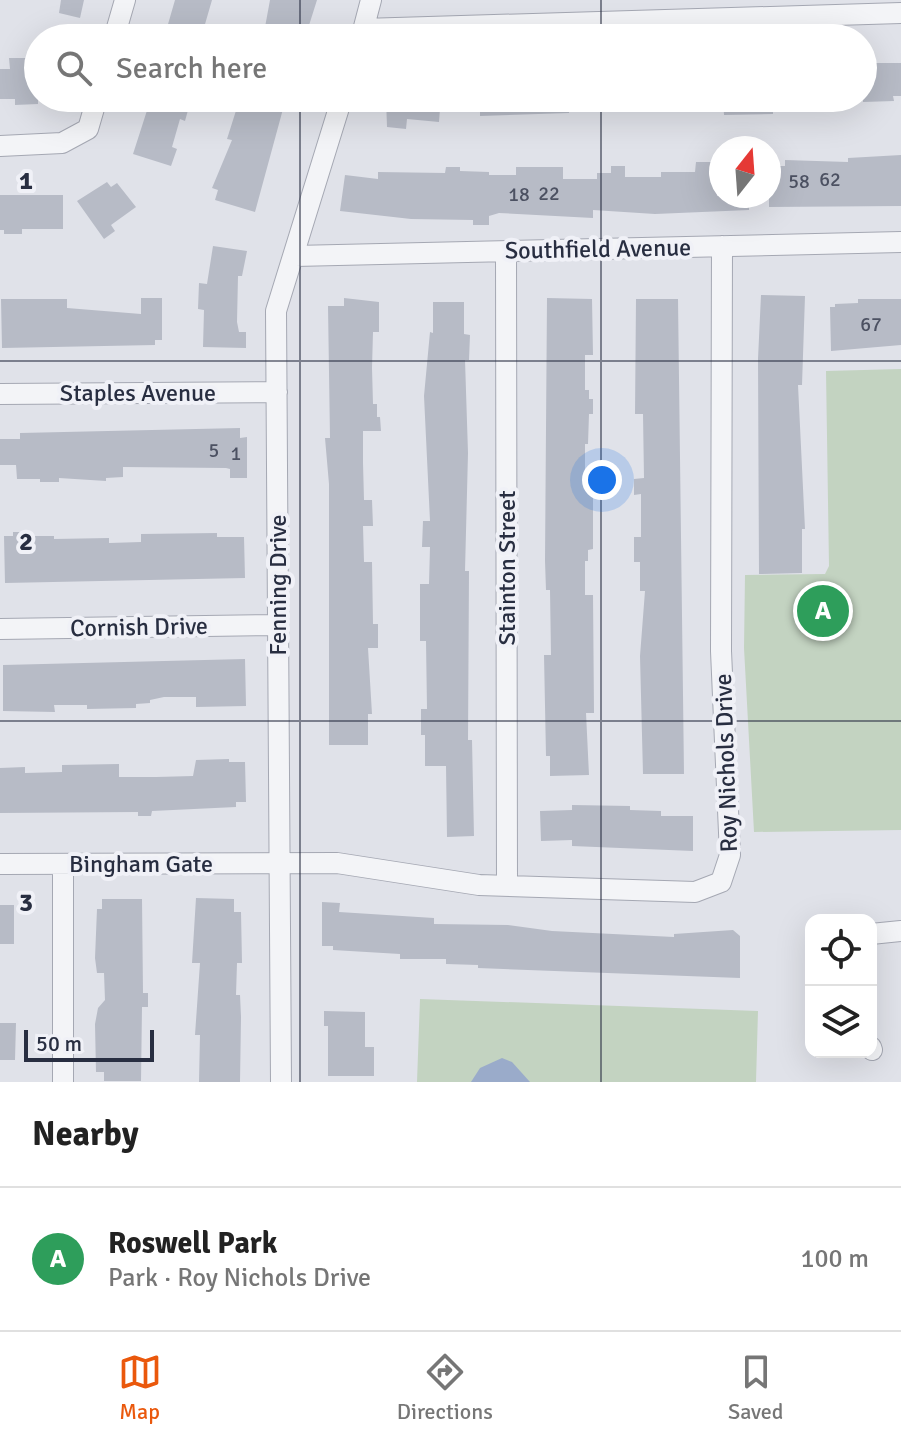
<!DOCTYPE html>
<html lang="en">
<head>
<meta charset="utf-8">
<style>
	:root { --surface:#fff; --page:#f2f2f2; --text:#222; --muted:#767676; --line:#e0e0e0; --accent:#ea580c }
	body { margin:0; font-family:Signika,sans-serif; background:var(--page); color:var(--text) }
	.controls { position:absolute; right:24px; bottom:24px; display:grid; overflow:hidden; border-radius:16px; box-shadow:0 8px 32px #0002 }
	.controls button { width:72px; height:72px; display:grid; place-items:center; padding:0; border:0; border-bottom:2px solid var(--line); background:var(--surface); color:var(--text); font:40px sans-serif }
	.compass { position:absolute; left:709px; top:136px; width:72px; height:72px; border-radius:50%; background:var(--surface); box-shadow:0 8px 32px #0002; rotate:17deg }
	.scale { position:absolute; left:24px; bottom:20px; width:130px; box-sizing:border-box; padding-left:8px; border:4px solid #282e41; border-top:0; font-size:22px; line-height:28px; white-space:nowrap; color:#282e41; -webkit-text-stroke:6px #f0f1f7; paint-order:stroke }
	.you { position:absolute; left:602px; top:480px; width:28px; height:28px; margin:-20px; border:6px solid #fff; border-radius:50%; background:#1a73e8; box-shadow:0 0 0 12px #1a73e833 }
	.badge { display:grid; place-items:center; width:52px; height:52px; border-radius:50%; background:var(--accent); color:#fff; font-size:26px; font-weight:700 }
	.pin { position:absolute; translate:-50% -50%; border:4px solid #fff; box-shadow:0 2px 8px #0006 }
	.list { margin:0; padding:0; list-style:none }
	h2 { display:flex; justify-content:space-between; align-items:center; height:104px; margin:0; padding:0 32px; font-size:34px }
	h2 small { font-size:26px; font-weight:400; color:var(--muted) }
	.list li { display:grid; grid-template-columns:52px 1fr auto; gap:24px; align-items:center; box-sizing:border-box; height:144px; padding:0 32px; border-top:2px solid var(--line) }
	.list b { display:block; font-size:30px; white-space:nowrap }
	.list p { margin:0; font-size:26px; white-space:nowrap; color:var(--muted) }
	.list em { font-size:26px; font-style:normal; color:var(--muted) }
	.icon { flex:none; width:44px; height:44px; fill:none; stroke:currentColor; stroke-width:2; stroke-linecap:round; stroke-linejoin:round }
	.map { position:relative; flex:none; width:901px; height:1082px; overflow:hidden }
	.search { position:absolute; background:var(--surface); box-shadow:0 8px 32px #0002; left:24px; right:24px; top:24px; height:88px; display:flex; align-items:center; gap:20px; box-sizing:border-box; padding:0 28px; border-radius:44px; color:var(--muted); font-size:30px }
	.sheet { height:248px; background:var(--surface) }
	nav { display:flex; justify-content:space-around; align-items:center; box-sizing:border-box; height:112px; border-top:2px solid var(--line); background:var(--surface); font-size:22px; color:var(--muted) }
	nav a { display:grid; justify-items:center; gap:4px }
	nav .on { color:var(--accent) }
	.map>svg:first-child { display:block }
</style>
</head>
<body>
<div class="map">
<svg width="901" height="1082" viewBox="0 0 901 1082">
	<rect width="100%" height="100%" fill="#e0e2e9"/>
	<path fill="#c3d3c1" d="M901,369V830L754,832L744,648L745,575L825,574L829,566L826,371Z
		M420,999L758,1011L756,1082H417Z"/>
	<path fill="#9aabca" d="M502,1058L512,1062L530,1082H471L480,1068Z"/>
	<path fill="#b7bbc6" d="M61,0H84L80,18L59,13Z
		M175,0H212L201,38H164Z
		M270,0H317L305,38H263Z
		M9,58H38V104L15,105V99H0V69H10Z
		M873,63H901V96H893L894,101L863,102V65Z
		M151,98H188L186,102L190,103L185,121L180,119L172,147L177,149L171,166L133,154Z
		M240,98H286L255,212L215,200L218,190L212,188L232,140L227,139Z
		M386,98H569V113L480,116V112L440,109L439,122L407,119L406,129L387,127Z
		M723,98H773V114L724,115Z
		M901,155V206L769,207V166H785V160L848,162V158Z
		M696,162H718L717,196H749V210L655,214L593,210V218L499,213L489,216V225H473V220L411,219L340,211L345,175L378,179V172L445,173L446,167H460V171L489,172V175H516V167H563V179H597V173H611V166H625V177H661V172H695Z
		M107,182L111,187L117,183L136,207L111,225L115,231L104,239L77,201Z
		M0,195H63V229H22V234H4V230H0Z
		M213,246L247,251L242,276H238L237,322L239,332H246V348L203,347L204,310L198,309L199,283L207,284Z
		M761,295L805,296L802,385H798L805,529H802V573L759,574L758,359Z
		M141,298H162V340H155V345L2,348L1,299H67V308L141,314Z
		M344,298L379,302V332H373L372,368L373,404H377V417H380L381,431H363V463L364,500H372L373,526H363L364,562H372L373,624H378V648H368L372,714H368V745H329V484L325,438H330L328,306H344Z
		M547,298L592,299L593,355H585V390H589V399H593V414H589L588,444H585V478H593V549L588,550V561H585V595H593L594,713H586L589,775L550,776V756H546L544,655H551L550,590H546L545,561Z
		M636,299H678L684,774H643L640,656L645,591H640V562H634V537H641V494L634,495V479L644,478L643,414H635Z
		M858,299H901V345L831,351L830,307H835V304L858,303Z
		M433,302H464V334L470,335L469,360H465L468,453L465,571H469L468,740H472L474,836L447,837L446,766H425V735H421V709H427L426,641H420V584H429L430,547H422L423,521H430L424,396L430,332L433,333Z
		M240,428V438L247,437V478H230V469L226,468L123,467V477L106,478V481L59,478V482H40V479H17L16,465H0V439H20V433Z
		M13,532H26L27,536H54V539L109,538V543L141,542V534L217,533V537H244L245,578L5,583L4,536H13Z
		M245,659L246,706L196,707V697H164L150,700V703L136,704V708L87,709V705H54L55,712L3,711V665Z
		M229,759V762H245L246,802H236V807L152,811L151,816H138V812L0,813V768L25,767V773L62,772V765L119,764V777H156L193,776L196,760Z
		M572,805L630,806V810L661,811V816H693V851L572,846V840L541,841L540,811L572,810Z
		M196,898L234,899V912H241L242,963H237L236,995H240L241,1017L240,1082H199L200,1035H195L200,963H192Z
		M102,899H142L143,993H148V1007H142L141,1081H104V1072H96L95,1024L98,1008L105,1000L104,973H97L95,958L97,909H102Z
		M322,902L340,903L339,912L434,918V924L508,925L552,931L674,937V934L733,930L740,936V978L478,968V965L446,964V959H400V954L333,950V946H322Z
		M0,905H14V944H0Z
		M324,1011L365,1012V1047H374V1076H328V1026H324Z
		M0,1023H16L15,1060H0Z"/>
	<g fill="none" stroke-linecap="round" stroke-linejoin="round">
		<g stroke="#a5a8b3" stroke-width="22">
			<path id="minor" d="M363,29L901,13
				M114,38L125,0
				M361,38L371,0
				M0,146L62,143L88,129L97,98
				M506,251L507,886
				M295,256L901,242
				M0,394L277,392
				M0,629L277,625
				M0,864L337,863L479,885L695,892L721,882L730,855L721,651L722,246
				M871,934L901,931
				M871,1047L872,1050
				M63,1082V864
				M281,1082L276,311L342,98"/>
		</g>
		<use href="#minor" stroke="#f3f4f7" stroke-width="20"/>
	</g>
	<path fill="none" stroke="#282e41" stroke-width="2" stroke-opacity="0.55" d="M300,0V38M601,0V38M300,98V1082M601,98V1082M0,361H901M0,721H901"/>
	<g text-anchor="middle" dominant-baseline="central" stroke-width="8" stroke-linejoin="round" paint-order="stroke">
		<g font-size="20" fill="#4c5162">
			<text x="830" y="179">62</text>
			<text x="799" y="181">58</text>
			<text x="549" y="193">22</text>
			<text x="519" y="194">18</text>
			<text x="871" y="324">67</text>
			<text x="214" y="450">5</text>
			<text x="236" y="453">1</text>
		</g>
		<g font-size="24" fill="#282e41" stroke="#f0f1f7">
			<text transform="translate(598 249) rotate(-1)">Southfield Avenue</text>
			<text x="138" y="393">Staples Avenue</text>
			<text transform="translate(507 568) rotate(-90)">Stainton Street</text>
			<text transform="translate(278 585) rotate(-90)">Fenning Drive</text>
			<text transform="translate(139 627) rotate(-1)">Cornish Drive</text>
			<text transform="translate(726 763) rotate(-92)">Roy Nichols Drive</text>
			<text x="141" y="864">Bingham Gate</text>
		</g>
	</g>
	<g font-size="26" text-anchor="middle" font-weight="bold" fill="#282e41" stroke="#f0f1f7" stroke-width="8" stroke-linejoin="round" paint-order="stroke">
		<text x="26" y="189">1</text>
		<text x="26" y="550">2</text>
		<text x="26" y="911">3</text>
	</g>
</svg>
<div class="controls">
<button><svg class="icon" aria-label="locate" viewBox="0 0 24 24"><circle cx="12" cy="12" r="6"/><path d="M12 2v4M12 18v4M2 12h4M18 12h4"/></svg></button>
<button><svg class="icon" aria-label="layers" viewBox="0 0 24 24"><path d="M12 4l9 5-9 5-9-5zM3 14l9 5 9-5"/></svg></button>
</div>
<svg class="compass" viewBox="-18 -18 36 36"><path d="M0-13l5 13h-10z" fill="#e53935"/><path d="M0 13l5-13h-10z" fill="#767676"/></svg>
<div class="scale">50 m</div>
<div class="you"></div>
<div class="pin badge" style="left:823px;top:611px;background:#2e9e5b">A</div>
<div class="search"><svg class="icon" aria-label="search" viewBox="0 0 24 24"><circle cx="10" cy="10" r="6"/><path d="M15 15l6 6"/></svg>Search here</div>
</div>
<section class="sheet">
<h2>Nearby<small></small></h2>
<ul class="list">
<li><span class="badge" style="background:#2e9e5b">A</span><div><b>Roswell Park</b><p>Park · Roy Nichols Drive</p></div><em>100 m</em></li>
</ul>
</section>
<nav>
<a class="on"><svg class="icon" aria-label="map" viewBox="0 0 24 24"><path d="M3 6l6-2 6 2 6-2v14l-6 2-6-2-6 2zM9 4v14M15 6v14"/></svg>Map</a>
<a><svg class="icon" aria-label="directions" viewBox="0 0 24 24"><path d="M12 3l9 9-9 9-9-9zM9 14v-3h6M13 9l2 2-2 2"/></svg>Directions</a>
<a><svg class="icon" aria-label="saved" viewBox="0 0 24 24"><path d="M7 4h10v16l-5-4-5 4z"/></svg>Saved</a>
</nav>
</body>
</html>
